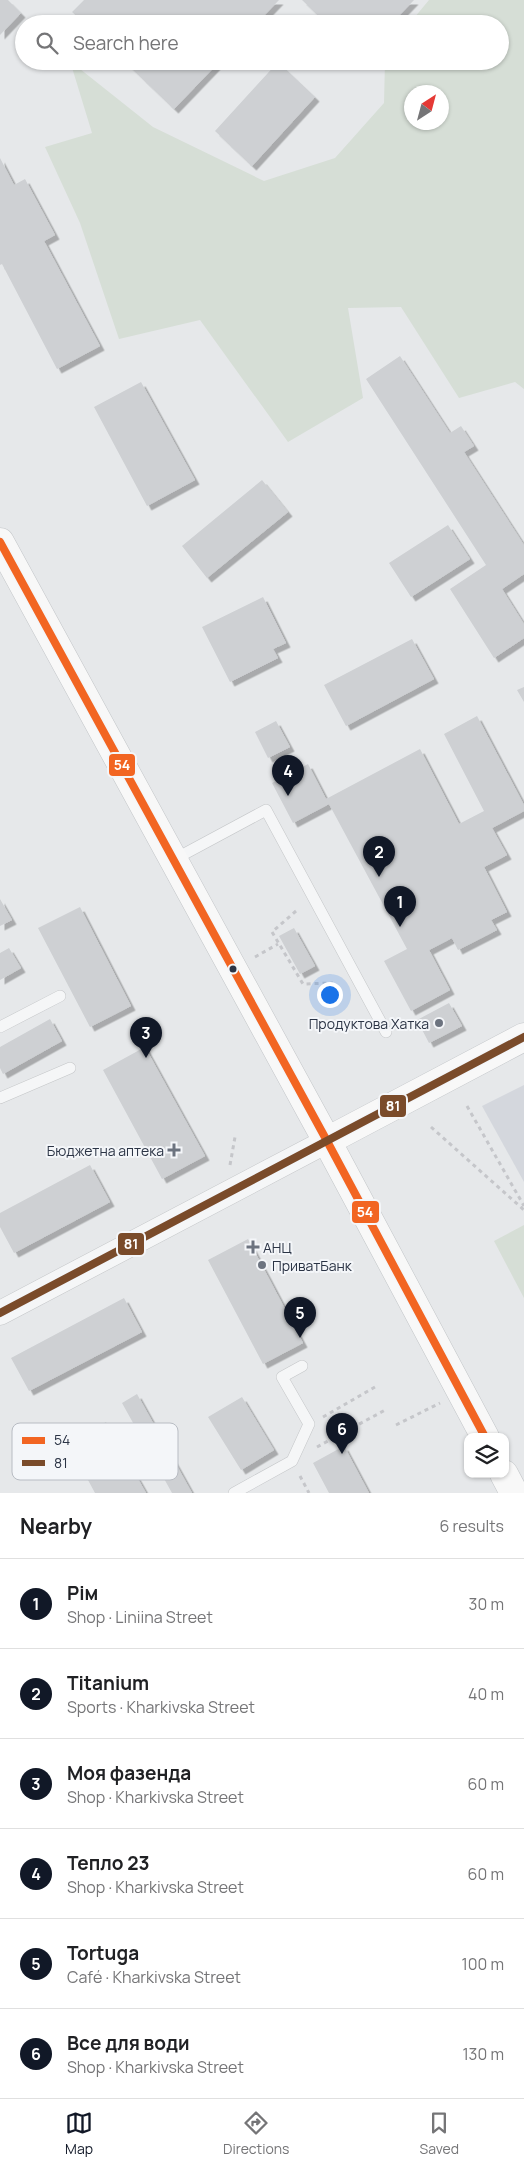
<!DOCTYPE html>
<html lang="en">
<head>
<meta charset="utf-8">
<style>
	:root { --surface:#fff; --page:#f2f2f2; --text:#202124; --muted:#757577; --line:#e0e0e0; --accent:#111827 }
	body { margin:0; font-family:Manrope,sans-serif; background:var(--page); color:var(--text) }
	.controls { position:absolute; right:15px; bottom:15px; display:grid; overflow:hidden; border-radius:10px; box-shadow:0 1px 4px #0004 }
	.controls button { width:45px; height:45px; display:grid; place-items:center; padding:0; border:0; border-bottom:1px solid var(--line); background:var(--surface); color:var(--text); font:25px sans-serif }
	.compass { position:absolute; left:404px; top:85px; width:45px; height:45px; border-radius:50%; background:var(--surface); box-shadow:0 1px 4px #0004; rotate:36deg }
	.you { position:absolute; left:329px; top:994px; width:18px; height:18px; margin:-12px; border:4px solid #fff; border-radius:50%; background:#1a73e8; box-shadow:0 0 0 8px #1a73e833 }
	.badge { display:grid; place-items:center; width:32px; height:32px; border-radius:50%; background:var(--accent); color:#fff; font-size:16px; font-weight:700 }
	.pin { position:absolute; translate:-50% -41px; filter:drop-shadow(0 1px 2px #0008) }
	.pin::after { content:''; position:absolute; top:26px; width:18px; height:15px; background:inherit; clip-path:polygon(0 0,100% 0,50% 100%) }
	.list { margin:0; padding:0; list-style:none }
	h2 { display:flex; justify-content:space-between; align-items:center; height:65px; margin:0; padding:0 20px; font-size:21px }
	h2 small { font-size:16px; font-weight:400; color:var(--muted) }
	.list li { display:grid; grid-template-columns:32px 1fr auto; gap:15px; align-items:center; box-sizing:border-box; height:90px; padding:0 20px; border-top:1px solid var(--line) }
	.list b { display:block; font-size:19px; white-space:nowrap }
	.list p { margin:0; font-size:16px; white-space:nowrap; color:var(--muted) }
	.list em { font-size:16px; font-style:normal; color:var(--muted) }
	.icon { flex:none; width:28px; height:28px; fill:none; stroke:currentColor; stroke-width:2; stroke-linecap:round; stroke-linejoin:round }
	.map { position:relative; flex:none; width:524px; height:1493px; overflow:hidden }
	.search { position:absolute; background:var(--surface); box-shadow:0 1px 4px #0004; left:15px; right:15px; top:15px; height:55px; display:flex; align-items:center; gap:12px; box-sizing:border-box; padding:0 18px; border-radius:28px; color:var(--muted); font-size:19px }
	.sheet { height:605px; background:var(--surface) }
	nav { display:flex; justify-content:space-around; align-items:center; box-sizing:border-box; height:70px; border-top:1px solid var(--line); background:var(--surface); font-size:14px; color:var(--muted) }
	nav a { display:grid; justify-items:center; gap:2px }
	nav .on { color:var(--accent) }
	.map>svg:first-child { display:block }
</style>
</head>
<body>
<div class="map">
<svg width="524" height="1493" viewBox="0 0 524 1493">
	<defs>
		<filter id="shadow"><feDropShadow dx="4.5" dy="4.5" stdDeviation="0" flood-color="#0004"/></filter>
	</defs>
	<rect width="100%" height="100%" fill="#e6e8ea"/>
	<path fill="#d4d7dd" d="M524,1085V1182L482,1106Z"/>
	<path fill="#d6ded6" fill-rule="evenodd" d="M429,0H524V389L515,382L459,398L401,307L348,308L363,398L288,442L200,320L119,339L80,223L45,147L92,133L70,61L153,127L264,181L335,158L384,103L385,61H500V24H409ZM412,92H442V122H412Z
		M524,1225V1298L494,1241Z"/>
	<path fill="#ced0d3" filter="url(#shadow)" d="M0,0H8L21,13L0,35Z
		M84,0H279L256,24H85L72,12Z
		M302,0H414L391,24H327Z
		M124,61H220L174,109Z
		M278,62L315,97L252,166L215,131Z
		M0,158L14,185L25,179L55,235L44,241L100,346L57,369L2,264L0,265Z
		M400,356L450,433L461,426L474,446L464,452L524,545V574L502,589L524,624V638L494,658L450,589L486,565L366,379Z
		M141,382L195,480L147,506L94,407Z
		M262,480L288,512L207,578L182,546Z
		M448,525L470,559L411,597L389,563Z
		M263,597L286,643L273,649L278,658L230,682L202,627Z
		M412,639L434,679L346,726L324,685Z
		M524,687V702L517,690Z
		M477,716L524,805V811L492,828L507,855L484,867L507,912L491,920L497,930L458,950L452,938L429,950L450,990L411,1011L384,961L407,949L329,804L293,823L272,783L308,764L326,799L420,749L459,824L484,811L444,734Z
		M276,721L290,747L268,758L255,732Z
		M0,899L12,920L0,926Z
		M80,907L131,1006L90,1027L38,928Z
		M294,928L315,966L300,974L279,936Z
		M9,948L21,968L0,980V953Z
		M449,1003L462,1026L429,1043L417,1020Z
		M50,1019L62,1041L3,1074L0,1068V1047Z
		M145,1047L205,1156L162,1179L103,1070Z
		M90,1165L110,1202L14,1253L0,1227V1213Z
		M248,1239L303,1343L263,1364L208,1260Z
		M124,1298L142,1332L29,1391L11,1358Z
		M137,1394L192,1493H172L122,1403Z
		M242,1397L274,1450L241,1470L208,1417Z
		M106,1422L146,1493H95L68,1443Z
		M344,1446L369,1493H329L313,1463Z"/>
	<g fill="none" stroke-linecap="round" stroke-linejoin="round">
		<g stroke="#c4c6c8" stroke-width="12">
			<path id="service" d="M173,860L266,810L386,1032
				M0,1027L60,996
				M0,1098L70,1068
				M234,1493L292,1461L309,1424L282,1377L302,1366"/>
		</g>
		<g stroke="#c4c6c8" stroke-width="25">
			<path id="minor" d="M0,1313L327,1141"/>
		</g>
		<g stroke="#c2c5c8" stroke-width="29">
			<path id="primary" d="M0,542L327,1141L485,1437
				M327,1141L524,1037
				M504,1474L514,1493"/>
		</g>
		<path stroke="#c5c6ca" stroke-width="3" stroke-dasharray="4 4" stroke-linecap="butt" d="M296,911L272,932L303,984L333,983
			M255,957L278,944
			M467,1106L524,1206
			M431,1127L524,1210
			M230,1165L235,1137
			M323,1417L375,1387
			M396,1425L440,1403
			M317,1447L387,1409
			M300,1476L309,1493"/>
		<use href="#service" stroke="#f5f6f7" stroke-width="11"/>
		<use href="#minor" stroke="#f5f6f7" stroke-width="24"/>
		<use href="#primary" stroke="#f8f8f8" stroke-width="28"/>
		<g stroke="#f4f6f9" stroke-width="11">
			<path id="bus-1" d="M0,542L327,1141L485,1437"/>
		</g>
		<g stroke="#f4f6f9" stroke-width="11">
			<path id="bus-2" d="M0,1313L524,1037"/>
		</g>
		<use href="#bus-1" stroke="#f26522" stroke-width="8"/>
		<use href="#bus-2" stroke="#7a4b2a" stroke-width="8"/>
	</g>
	<circle fill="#2b3445" stroke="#f4f6f9" stroke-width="2" cx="233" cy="969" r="4.5"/>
	<g fill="#6c737f" stroke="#f4f6f9" stroke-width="2">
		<circle cx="439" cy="1023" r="5"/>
		<path d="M171.5 1142.5h5v5h5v5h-5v5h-5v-5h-5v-5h5z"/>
		<path d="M250.5 1239.5h5v5h5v5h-5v5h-5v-5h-5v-5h5z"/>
		<circle cx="262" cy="1265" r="5"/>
	</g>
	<g text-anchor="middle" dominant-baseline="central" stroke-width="4" stroke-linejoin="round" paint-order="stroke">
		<g font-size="14" fill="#2b3445" stroke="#f4f6f9" text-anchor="end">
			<text x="429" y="1023">Продуктова Хатка</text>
			<text x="164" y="1150">Бюджетна аптека</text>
			<text x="263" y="1247" text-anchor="start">АНЦ</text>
			<text x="272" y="1265" text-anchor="start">ПриватБанк</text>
		</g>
	</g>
	<rect x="12" y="1423" width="166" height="57" rx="8" fill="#f4f6f9" stroke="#b8bcc3" stroke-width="1"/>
	<rect x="22" y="1437" width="23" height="7" fill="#f26522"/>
	<rect x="22" y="1460" width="23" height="6" fill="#7a4b2a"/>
	<g font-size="14" fill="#2b3445">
		<text x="54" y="1445">54</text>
		<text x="54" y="1468">81</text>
	</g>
	<g stroke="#f4f6f9" stroke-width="2">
		<rect x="108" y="753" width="28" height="24" rx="5" fill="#f26522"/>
		<rect x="379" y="1094" width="28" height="24" rx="5" fill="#7a4b2a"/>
		<rect x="351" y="1200" width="29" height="24" rx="5" fill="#f26522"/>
		<rect x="117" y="1232" width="28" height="24" rx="5" fill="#7a4b2a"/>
	</g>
	<g font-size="14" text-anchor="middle" font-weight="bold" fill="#fff">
		<text x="122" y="770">54</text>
		<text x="393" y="1111">81</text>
		<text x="365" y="1217">54</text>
		<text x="131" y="1249">81</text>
	</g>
</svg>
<div class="controls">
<button><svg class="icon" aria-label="layers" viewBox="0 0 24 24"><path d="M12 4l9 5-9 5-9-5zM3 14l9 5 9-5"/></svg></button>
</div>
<svg class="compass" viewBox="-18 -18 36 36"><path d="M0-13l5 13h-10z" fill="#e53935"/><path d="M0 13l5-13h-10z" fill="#757577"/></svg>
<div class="you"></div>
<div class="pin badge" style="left:400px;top:927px">1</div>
<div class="pin badge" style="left:379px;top:877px">2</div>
<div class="pin badge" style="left:146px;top:1058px">3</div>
<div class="pin badge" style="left:288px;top:796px">4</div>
<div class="pin badge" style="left:300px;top:1338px">5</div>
<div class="pin badge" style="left:342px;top:1454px">6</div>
<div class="search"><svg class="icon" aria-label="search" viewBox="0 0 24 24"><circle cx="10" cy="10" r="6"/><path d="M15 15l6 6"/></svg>Search here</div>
</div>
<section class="sheet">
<h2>Nearby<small>6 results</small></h2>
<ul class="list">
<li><span class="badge">1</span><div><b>Рім</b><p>Shop · Liniina Street</p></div><em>30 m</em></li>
<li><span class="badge">2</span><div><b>Titanium</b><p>Sports · Kharkivska Street</p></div><em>40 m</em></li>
<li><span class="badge">3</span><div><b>Моя фазенда</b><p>Shop · Kharkivska Street</p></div><em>60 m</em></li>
<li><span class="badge">4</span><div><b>Тепло 23</b><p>Shop · Kharkivska Street</p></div><em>60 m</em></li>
<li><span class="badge">5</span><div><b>Tortuga</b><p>Café · Kharkivska Street</p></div><em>100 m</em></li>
<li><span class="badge">6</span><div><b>Все для води</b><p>Shop · Kharkivska Street</p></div><em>130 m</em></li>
</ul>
</section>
<nav>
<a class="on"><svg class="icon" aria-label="map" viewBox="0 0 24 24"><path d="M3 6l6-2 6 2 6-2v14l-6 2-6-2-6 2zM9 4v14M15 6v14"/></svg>Map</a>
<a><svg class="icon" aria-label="directions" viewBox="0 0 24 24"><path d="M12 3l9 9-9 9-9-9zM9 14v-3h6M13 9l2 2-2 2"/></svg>Directions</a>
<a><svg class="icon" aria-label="saved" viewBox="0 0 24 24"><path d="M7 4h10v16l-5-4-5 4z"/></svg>Saved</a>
</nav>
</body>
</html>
